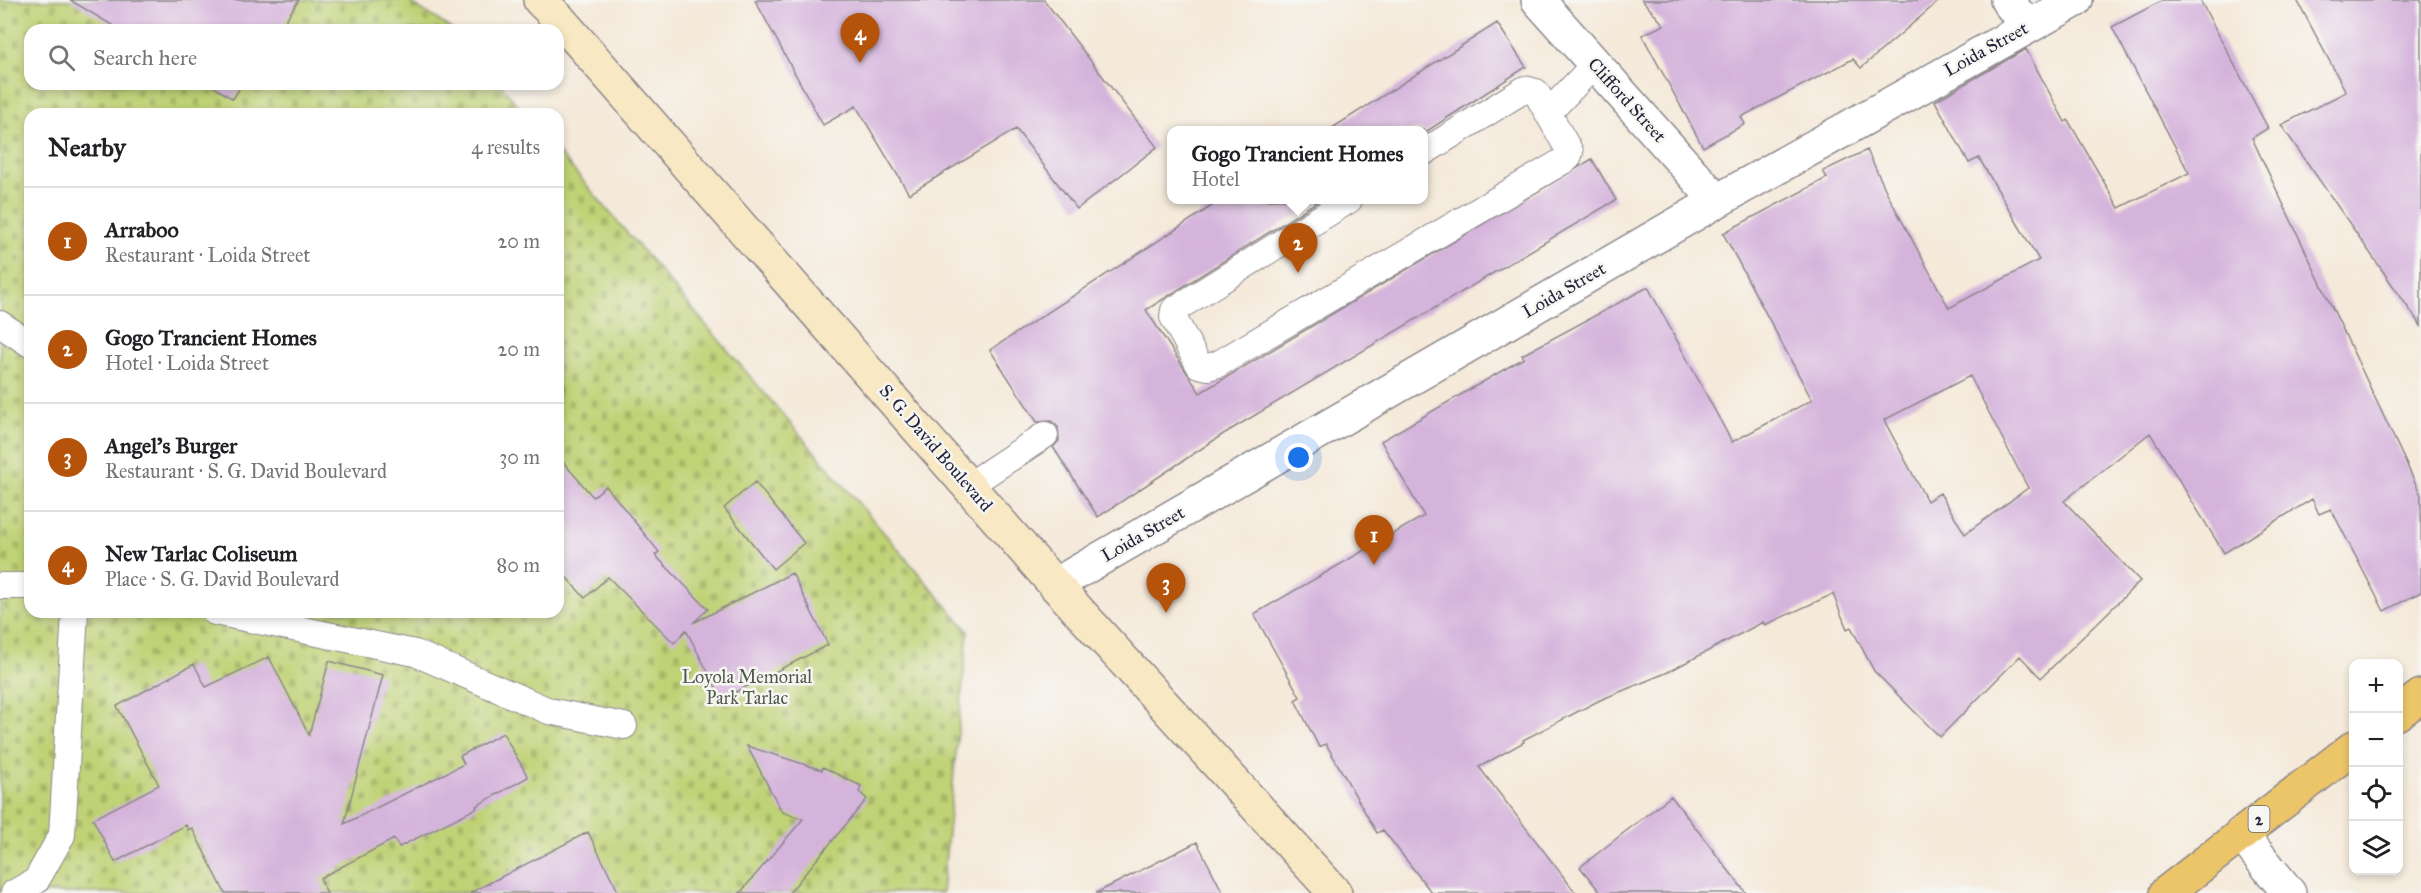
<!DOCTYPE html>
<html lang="en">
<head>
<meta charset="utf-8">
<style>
	:root { --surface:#fff; --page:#f6f6f6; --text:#202124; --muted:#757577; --line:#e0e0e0; --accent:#b45309 }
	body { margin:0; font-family:"IM FELL Great Primer",serif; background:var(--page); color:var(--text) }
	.controls { position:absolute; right:18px; bottom:18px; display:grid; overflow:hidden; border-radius:12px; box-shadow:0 3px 9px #0003 }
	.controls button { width:54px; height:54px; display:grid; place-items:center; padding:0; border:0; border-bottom:2px solid var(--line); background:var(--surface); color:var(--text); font:30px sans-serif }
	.you { position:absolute; left:1299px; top:458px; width:21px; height:21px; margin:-15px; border:4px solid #fff; border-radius:50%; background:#1a73e8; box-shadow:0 0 0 9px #1a73e833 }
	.badge { display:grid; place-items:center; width:39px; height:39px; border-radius:50%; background:var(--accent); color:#fff; font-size:20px; font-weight:700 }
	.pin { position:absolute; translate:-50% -50px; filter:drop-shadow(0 2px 3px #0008) }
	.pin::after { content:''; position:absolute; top:32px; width:21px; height:18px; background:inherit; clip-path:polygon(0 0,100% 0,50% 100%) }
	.popup { position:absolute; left:1167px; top:126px; width:261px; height:78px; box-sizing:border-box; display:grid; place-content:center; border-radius:12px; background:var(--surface); filter:drop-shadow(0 2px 4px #0005); font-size:20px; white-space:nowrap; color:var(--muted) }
	.popup b { font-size:22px; color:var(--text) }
	.popup::after { content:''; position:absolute; left:50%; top:100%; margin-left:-12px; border:12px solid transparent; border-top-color:var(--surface) }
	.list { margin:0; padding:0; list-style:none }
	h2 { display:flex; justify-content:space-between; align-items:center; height:78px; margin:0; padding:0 24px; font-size:26px }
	h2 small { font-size:20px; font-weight:400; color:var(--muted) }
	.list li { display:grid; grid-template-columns:39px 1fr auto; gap:18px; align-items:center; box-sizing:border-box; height:108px; padding:0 24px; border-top:2px solid var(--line) }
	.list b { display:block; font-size:22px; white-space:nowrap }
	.list p { margin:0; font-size:20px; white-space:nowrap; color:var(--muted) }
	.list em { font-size:20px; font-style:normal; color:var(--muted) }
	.icon { flex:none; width:33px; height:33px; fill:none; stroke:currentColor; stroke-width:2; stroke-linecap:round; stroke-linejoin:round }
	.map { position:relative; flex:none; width:2421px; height:893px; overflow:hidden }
	.search { position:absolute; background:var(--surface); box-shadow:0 3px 9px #0003; left:24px; top:24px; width:540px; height:66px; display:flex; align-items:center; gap:15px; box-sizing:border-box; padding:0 21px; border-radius:18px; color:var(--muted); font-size:22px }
	.panel { position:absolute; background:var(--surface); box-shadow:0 3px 9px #0003; left:24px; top:108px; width:540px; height:510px; border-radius:18px }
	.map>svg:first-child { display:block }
</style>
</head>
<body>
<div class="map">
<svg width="2421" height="893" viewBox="0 0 2421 893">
	<defs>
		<pattern id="cemetery-stones" width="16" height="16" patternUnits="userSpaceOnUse" patternTransform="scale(1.5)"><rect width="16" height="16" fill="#bfd275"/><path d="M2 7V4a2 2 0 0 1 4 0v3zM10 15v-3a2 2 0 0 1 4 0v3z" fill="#a4b466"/></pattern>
	</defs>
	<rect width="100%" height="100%" fill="#f6f6f2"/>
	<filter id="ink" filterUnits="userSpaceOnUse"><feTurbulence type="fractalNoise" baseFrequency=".0167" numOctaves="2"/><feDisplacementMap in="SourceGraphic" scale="12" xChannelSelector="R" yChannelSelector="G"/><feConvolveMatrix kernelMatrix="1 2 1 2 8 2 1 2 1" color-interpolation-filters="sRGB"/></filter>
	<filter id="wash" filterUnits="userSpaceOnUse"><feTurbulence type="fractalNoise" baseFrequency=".008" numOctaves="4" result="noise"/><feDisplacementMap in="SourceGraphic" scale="24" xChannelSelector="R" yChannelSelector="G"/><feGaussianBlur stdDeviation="1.35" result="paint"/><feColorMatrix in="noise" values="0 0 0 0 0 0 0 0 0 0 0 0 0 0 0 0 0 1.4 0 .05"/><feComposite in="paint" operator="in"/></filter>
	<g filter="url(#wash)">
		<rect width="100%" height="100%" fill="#f5e9d9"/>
		<path fill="url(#cemetery-stones)" stroke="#707a58" stroke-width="1.5" d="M0,0H407L453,30H30V84H500L525,114H30V612H558V152L968,631L942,893H0Z"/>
		<g id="blocks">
			<path fill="#d5b4dc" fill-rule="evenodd" d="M70,0H299L279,30H120Z
				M755,0H1044L1157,147L1077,209L1016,129L909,194L856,106L823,125Z
				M1642,0H1940L1861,68L1853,59L1741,117L1745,124L1703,147L1642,35L1664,25Z
				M2163,0H2200L2268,128L2252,138L2421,495V592L2384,611L2331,509L2319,514L2312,499L2224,553L2150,433L2064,501L2140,581L2041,678L2020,656L1940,737L1874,671L1851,627L1847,629L1833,594L1765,625L1763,622L1666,673L1600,700L1523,740L1524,742L1479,767L1576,893H1432L1383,830L1377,833L1326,744L1319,747L1295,700L1300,697L1254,614L1424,516L1381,441L1524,358L1522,355L1648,287L1732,442L1812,400L1723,233L1827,178L1823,171L1867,150L1888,195L1949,308L2039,260L1979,158L1969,163L1935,101L2026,49L2065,122L2068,120L2119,208L2189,173L2112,27ZM1970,376L2028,488L1965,534L1940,493L1927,501L1884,420Z
				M2297,0H2421V326L2281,125L2346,92Z
				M1497,23L1526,67L1424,133V130H1329Z
				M209,84H242L233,99Z
				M1592,159L1616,200L1225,433L1098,517L1053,447L1059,441L1058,427L1051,421L1037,422L990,350L1221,200H1320L1146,310L1200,393Z
				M558,456L593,497L606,486L659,552L655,555L708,609L693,623L792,573L828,645L722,699L686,630L674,643L608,577L585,598L558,568Z
				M755,482L804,543L773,569L724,508Z
				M269,657L309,735L329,661L383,675L344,824L464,764L460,756L503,733L528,777L476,806L477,808L399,847L394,839L320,878L327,893H225L192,828L188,830L186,825L115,862L93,819L159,785L117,706L194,664L206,687Z
				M747,746L822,770L823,767L861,786L859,792L867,799L789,893H740L803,819L782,812Z
				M1671,796L1746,893H1601L1580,867Z
				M588,832L619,893H470Z
				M1197,842L1223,893H1096Z"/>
		</g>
	</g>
	<g filter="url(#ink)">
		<use href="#blocks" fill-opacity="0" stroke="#8c868a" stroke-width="1.5"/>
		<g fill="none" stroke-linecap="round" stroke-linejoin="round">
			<g stroke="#8c868a" stroke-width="28">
				<path id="lane" d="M1549,112L1595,64
					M1349,200L1174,310L1173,317L1199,365L1208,367L1218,364L1568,158L1570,152L1536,92L1525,89L1424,152
					M0,324L30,344
					M968,486L1045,435
					M0,586H30
					M215,612L415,653L549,711L624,726
					M14,893L36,881L62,835L75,612"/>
			</g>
			<g stroke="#8c868a" stroke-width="36">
				<path id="street" d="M1538,0L1717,201
					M2007,0L2027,26
					M1055,585L1717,201L2076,0
					M2241,834L2289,893"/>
			</g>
			<g stroke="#8c868a" stroke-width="36">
				<path id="secondary" d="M540,0L560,20L1055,585L1335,893"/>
			</g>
			<g stroke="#8c868a" stroke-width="36">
				<path id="highway" d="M2398,713L2421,696
					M2166,893L2354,747"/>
			</g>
			<use href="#lane" stroke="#fff" stroke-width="26"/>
			<use href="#street" stroke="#fff" stroke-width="33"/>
			<use href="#secondary" stroke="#f8e8c3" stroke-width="33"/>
			<use href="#highway" stroke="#edc569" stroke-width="33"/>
		</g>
	</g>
	<g text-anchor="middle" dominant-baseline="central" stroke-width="5" stroke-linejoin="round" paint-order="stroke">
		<rect fill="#f6f6f2" stroke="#626272" stroke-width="1.5" x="2248.5" y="806" width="21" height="26" rx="4.5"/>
		<g font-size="16" font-weight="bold" fill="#22223b">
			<text x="2259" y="819">2</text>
		</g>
		<g font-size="18" fill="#22223b" stroke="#f6f6f2">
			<text transform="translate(1986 49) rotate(-29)">Loida Street</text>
			<text transform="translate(1627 100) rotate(48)">Clifford Street</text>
			<text transform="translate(1564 290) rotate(-30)">Loida Street</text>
			<text transform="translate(936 448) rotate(49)">S. G. David Boulevard</text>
			<text transform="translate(1143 534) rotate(-30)">Loida Street</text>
		</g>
		<g font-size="18" fill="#51574c" stroke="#f6f6f2">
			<text x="747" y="677">Loyola Memorial<tspan x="747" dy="21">Park Tarlac</tspan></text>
		</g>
	</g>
</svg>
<div class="controls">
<button>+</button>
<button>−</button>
<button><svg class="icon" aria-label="locate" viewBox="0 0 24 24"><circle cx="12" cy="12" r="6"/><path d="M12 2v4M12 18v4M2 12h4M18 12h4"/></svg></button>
<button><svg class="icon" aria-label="layers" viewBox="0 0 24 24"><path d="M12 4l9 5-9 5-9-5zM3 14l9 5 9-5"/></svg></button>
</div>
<div class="you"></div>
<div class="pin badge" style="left:1374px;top:565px">1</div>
<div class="pin badge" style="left:1298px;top:273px">2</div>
<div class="popup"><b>Gogo Trancient Homes</b>Hotel</div>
<div class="pin badge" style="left:1166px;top:613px">3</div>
<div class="pin badge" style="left:860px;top:63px">4</div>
<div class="search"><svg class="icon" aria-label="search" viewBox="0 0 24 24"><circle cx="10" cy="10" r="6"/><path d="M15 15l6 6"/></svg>Search here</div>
<section class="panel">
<h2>Nearby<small>4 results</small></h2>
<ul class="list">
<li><span class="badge">1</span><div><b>Arraboo</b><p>Restaurant · Loida Street</p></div><em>20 m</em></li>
<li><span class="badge">2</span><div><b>Gogo Trancient Homes</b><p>Hotel · Loida Street</p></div><em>20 m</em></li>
<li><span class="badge">3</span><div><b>Angel's Burger</b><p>Restaurant · S. G. David Boulevard</p></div><em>30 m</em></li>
<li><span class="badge">4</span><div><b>New Tarlac Coliseum</b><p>Place · S. G. David Boulevard</p></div><em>80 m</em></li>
</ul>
</section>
</div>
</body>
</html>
